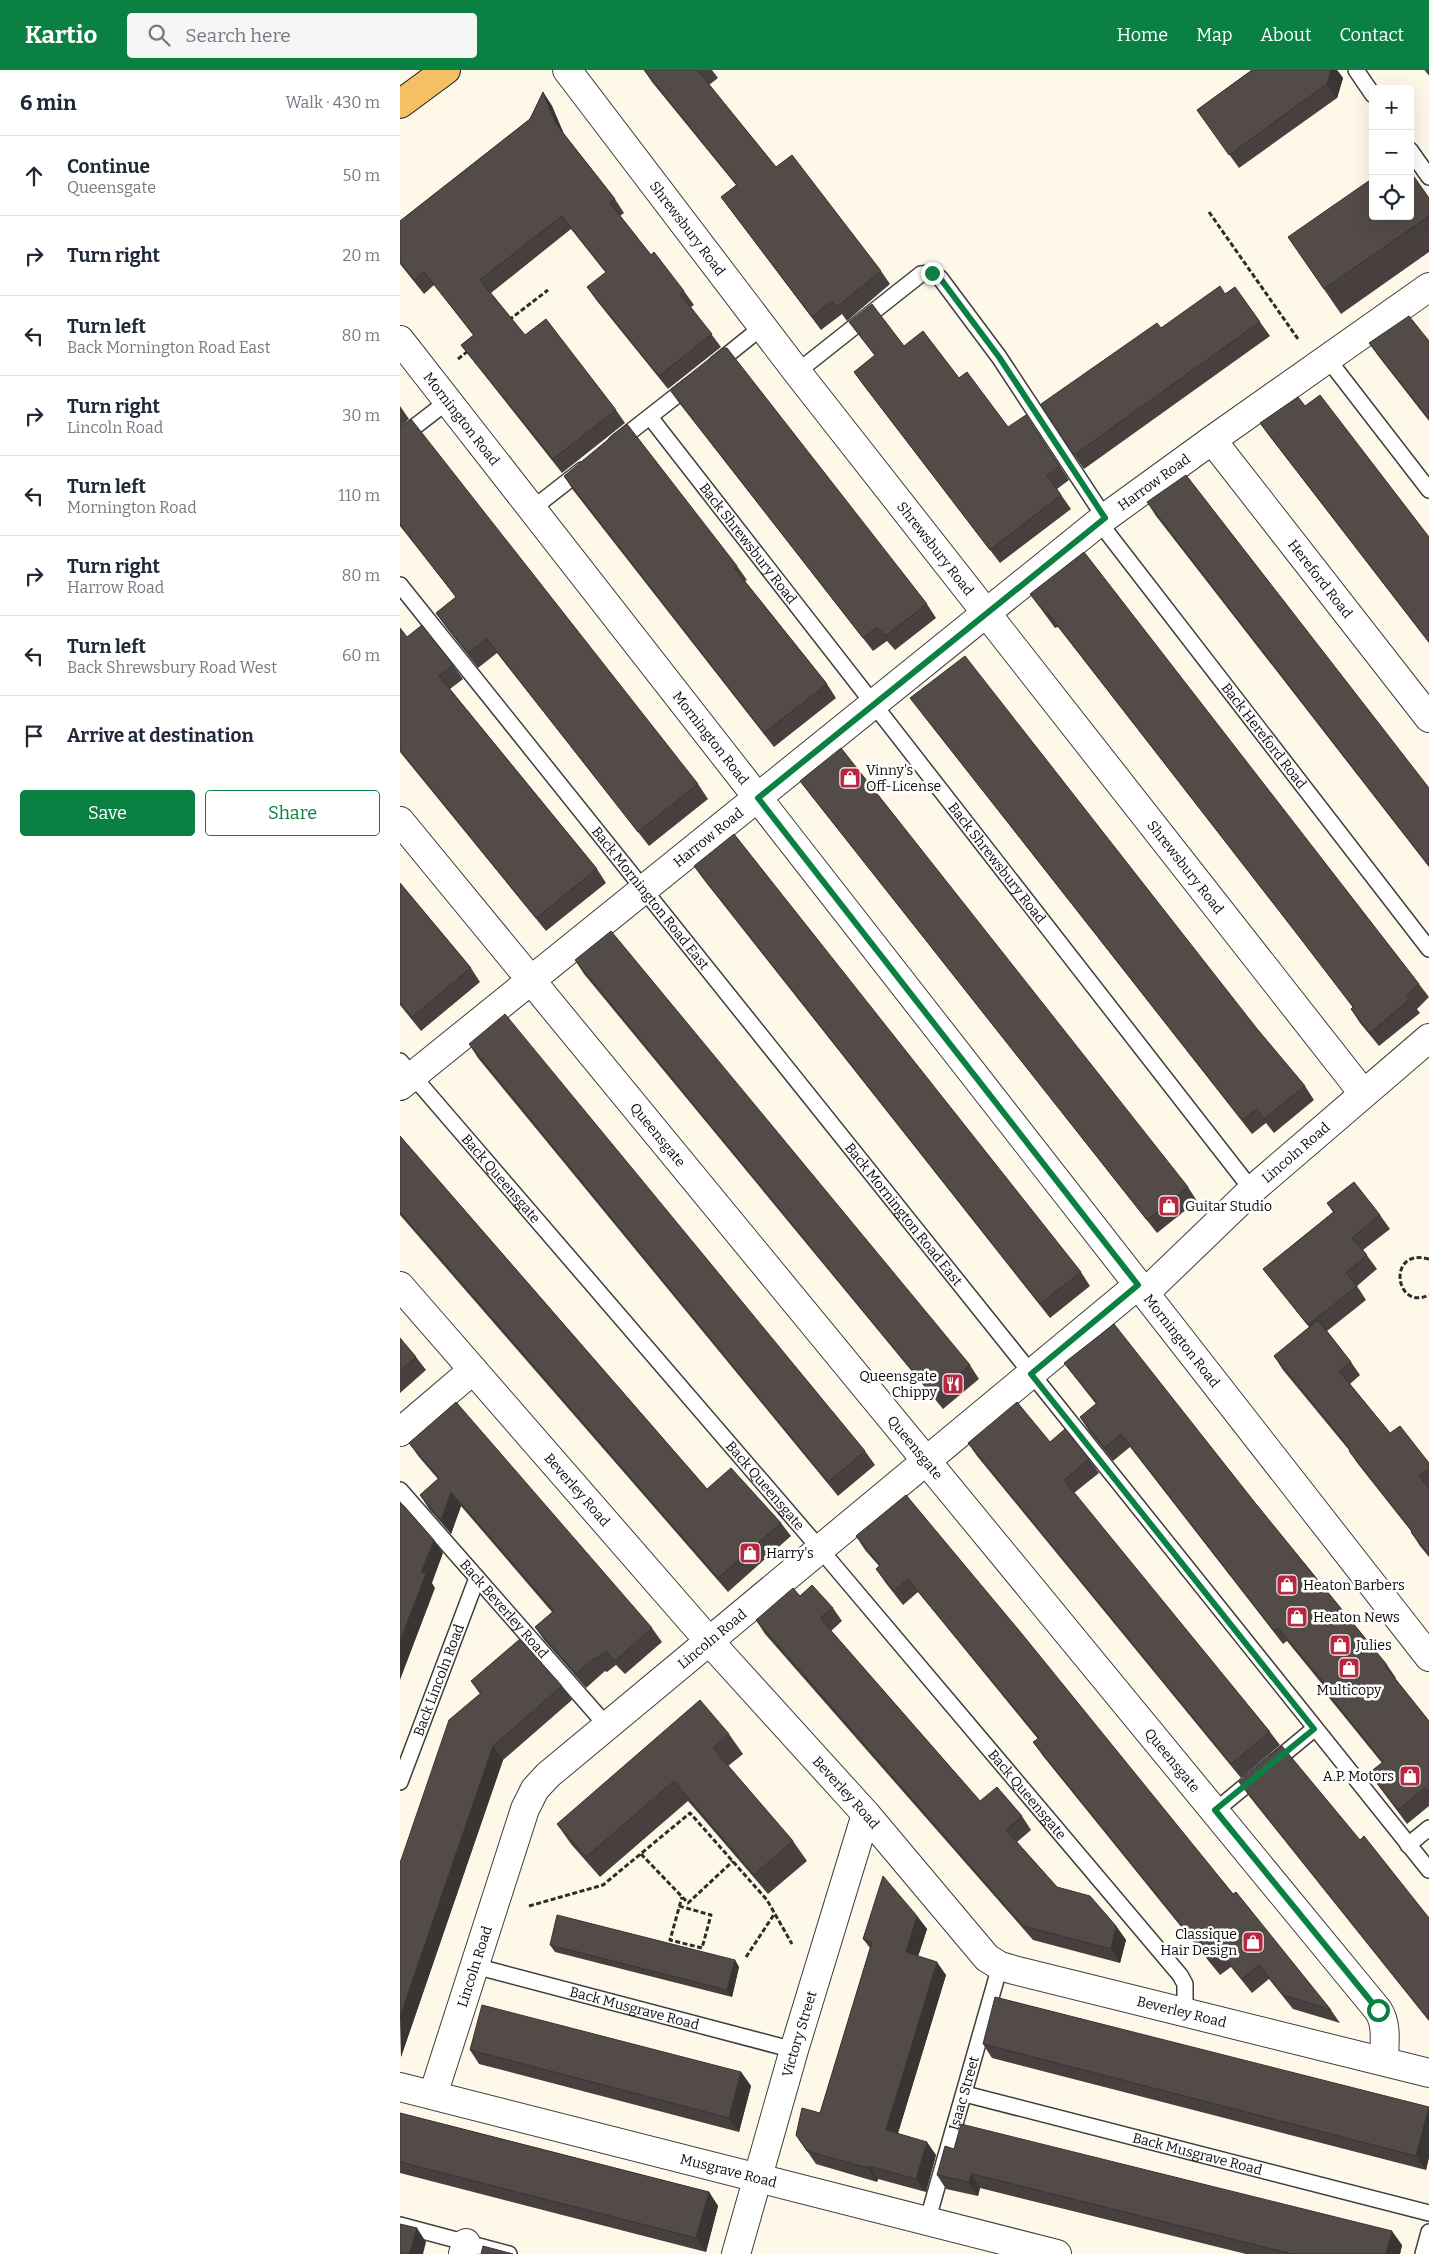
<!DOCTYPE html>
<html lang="en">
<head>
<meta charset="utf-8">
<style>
	:root { --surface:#fff; --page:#f6f6f7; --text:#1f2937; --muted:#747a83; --line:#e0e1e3; --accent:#0b8043 }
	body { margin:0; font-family:Bitter,serif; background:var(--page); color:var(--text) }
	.controls { position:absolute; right:15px; top:15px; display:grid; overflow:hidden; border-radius:5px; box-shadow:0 5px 20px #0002 }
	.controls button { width:45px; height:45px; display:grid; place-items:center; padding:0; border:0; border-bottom:1px solid var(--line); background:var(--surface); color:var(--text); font:25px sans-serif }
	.stop { position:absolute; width:15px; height:15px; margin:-11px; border:4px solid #0b8043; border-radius:50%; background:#fff }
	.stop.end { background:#0b8043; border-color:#fff; box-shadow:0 1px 5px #0008 }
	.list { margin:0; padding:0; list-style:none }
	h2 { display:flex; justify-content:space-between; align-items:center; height:65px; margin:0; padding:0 20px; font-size:21px }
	h2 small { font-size:16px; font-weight:400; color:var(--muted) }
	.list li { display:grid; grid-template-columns:32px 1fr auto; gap:15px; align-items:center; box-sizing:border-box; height:80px; padding:0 20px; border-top:1px solid var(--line) }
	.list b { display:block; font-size:19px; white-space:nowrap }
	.list p { margin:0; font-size:16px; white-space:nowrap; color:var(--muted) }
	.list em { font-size:16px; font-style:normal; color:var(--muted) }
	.actions { display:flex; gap:10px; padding:15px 20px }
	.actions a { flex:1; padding:11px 0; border:1px solid var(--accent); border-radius:5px; text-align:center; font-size:18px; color:var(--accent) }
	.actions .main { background:var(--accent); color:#fff }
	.icon { flex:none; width:28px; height:28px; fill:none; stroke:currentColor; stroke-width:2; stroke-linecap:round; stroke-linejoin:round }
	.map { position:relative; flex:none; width:1029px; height:2184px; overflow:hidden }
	header { display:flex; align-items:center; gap:30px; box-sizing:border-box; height:70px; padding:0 25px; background:var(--accent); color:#fff }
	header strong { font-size:24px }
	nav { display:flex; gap:28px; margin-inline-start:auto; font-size:18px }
	.search { width:350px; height:45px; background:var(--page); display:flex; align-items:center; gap:12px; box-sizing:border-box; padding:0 18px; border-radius:5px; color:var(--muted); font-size:19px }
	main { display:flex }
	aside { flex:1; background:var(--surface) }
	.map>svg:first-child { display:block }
</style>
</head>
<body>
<header>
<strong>Kartio</strong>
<div class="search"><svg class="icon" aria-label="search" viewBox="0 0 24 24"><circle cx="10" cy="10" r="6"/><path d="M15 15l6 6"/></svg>Search here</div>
<nav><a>Home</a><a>Map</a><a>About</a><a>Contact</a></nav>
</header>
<main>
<aside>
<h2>6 min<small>Walk · 430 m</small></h2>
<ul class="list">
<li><svg class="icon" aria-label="ahead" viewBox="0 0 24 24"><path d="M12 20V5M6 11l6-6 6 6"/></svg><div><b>Continue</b><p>Queensgate</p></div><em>50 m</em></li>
<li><svg class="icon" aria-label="right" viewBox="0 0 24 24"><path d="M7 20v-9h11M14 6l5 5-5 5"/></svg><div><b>Turn right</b></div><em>20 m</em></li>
<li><svg class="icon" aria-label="left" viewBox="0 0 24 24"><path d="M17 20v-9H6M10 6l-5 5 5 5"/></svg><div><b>Turn left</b><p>Back Mornington Road East</p></div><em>80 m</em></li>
<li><svg class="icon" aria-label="right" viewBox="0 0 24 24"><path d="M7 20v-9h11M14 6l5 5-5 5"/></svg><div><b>Turn right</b><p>Lincoln Road</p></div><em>30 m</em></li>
<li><svg class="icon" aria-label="left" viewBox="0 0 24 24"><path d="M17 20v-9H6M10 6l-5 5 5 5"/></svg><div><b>Turn left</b><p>Mornington Road</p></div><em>110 m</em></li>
<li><svg class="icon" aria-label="right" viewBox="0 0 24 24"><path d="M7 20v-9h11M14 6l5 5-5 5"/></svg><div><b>Turn right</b><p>Harrow Road</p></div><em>80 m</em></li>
<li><svg class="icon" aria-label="left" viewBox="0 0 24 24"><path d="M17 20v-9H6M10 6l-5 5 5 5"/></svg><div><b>Turn left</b><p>Back Shrewsbury Road West</p></div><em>60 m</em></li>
<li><svg class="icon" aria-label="arrive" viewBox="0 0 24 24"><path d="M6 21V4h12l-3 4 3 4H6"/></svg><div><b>Arrive at destination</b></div></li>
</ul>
<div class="actions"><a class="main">Save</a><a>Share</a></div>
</aside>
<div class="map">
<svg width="1029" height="2184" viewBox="0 0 1029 2184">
	<rect width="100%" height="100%" fill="#fef8e9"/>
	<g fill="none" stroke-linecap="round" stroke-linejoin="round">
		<g stroke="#3e3e3e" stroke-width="18">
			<g id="service">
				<path d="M956,0L973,25"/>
				<path d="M1010,80L1029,107"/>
				<path d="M927,288L1029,420"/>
				<path d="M316,294L362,257"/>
				<path d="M397,302L521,204L531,203L540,208L599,287L705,448"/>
				<path id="s1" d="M250,347L852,1120"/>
				<path d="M0,368L48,331"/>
				<path d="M216,373L290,315"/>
				<path d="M132,439L182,400"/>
				<path id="s2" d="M699,452L1029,879"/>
				<path id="s3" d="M0,515L1029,1800"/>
				<path id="s4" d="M0,991L420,1479L780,1905L785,1914V1943"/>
				<path id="s5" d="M0,1420L207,1656"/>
				<path id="s6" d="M0,1712L77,1508"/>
				<path d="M815,1741L914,1659"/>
				<path d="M1008,1775L1029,1758"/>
				<path id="s7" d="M75,1896L394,1980"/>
				<path id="s8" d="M565,2024L1029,2143"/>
				<path id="s9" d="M527,2152L600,1896"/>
				<path d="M0,2155L109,2184"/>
				<path d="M1023,2184L1029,2162"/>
			</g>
		</g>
		<g stroke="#3e3e3e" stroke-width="30">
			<g id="minor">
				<path id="s10" d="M167,0L397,302L963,1023"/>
				<path id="s11" d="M0,270L1029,1587"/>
				<path id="s12" d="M812,370L1029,648"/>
				<path id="s13" d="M0,751L978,1940C988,1955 984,1974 984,1991"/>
				<path id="s14" d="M0,1016L699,452L812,370L1029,217"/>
				<path id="s15" d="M0,1216L309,1571L466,1744L587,1888L600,1896L614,1900L1029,2003"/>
				<path id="s16" d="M745,1223L852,1120L1029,968"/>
				<path d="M0,1362L73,1300"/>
				<path id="s17" d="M0,2017L657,2184"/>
				<path id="s18" d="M33,2025L125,1739L135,1719L148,1705L738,1215"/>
				<path d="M63,2184L66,2173"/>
				<path id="s19" d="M336,2184L394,1980L466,1744"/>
			</g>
		</g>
		<g stroke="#1c1c1c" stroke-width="30">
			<path id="primary" d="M0,34L46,0"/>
		</g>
		<path stroke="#2d2d2d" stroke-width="3" stroke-dasharray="5 2.5" stroke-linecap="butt" d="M809,142L898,269
			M109,250L148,220
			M58,289L68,281
			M1029,1189C986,1177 995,1242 1029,1225
			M241,1784L288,1833L333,1791
			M129,1836L203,1815L290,1743L367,1830L392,1874
			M279,1836L311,1845L302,1878L270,1870L282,1827
			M346,1887L375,1843"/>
		<use href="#service" stroke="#fff" stroke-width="15"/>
		<use href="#minor" stroke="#fff" stroke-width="28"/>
		<use href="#primary" stroke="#f4c063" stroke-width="28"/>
	</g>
	<path fill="#47403e" d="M244,0H312L318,8L309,15L376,97L481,201L490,214L447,251L442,244L421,260L321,127L336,115L252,12Z
		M852,0H937L943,8L937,28L839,98L797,40Z
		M143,22L152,36L164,64L215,129L224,143L220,146L251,185L284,221L294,235L291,237L321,277L268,319L197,231L187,217L206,203L171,159L91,223L125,265L216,340L225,353L162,403L71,288L61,275L73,265L34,215L24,224L0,194V151L130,49Z
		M1029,128V182L941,244L888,167Z
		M835,217L870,266L684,399L674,385L761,258L825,224Z
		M449,252L504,276L559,308L608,357L635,359L669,410L657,419L671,439L600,493L464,316L454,302L475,286Z
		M1029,271V351L979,287L969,273Z
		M270,320L527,534L536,548L495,580L487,571L473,581L280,334Z
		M0,336L9,349L1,356L298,714L308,729L249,776L97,583L78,598L46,557L36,543L56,527L0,456Z
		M905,336L1029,467V573L870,367L860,353Z
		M164,406L337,496L347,510L345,511L427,614L436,628L374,677L173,420Z
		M747,432L1029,718V797L756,446Z
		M630,524L1019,914L1029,927L1017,939L1020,943L979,976L960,953L951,939L953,937L904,873L658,557L655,558Z
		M0,558L7,567L53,595L63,609L50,619L197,799L206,813L146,861L0,682Z
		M510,628L858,960L905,1016L914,1030L874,1063L866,1053L852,1064L520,641Z
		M400,711L788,1117L797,1131L757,1163L410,724Z
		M294,796L681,1202L690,1216L650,1248L304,810Z
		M0,813L71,898L80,912L21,961L0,935Z
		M175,890L570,1295L579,1309L543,1339L184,904Z
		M69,974L465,1381L475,1395L438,1426L78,988Z
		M0,1066L307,1419L381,1453L391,1466L328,1522L0,1145Z
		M927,1133L980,1145L990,1159L963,1180L977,1199L957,1216L966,1230L927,1261L951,1292L960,1305L950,1314L990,1363L1029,1393V1487L1020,1476L1011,1462V1461L958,1394L949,1381V1380L883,1300L874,1286L909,1257L873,1212L863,1199L933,1142Z
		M0,1268L16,1287L26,1300L0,1323Z
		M664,1293L856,1434L987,1595L996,1608L995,1609L1029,1651V1736L1007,1754L969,1703L982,1693L930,1629L921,1615L922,1614L887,1571L883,1574L730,1377L713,1391L689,1361L680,1347L696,1334L674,1306Z
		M650,1372L689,1389L699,1403L674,1423L870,1662L880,1675L841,1708L577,1386L568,1373Z
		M9,1373L252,1558L262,1572L225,1604L216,1595L207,1602L205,1601L186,1618L144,1570L135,1557L152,1542L61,1436L51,1464L29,1439L20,1425L38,1409L19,1387Z
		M506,1425L833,1824L931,1940L940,1953L893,1939L869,1909L852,1923L831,1897L820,1905L643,1686L633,1672L638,1669L518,1522L503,1535L485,1512L476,1499L479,1496L465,1480L456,1466Z
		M400,1526L433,1538L442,1551L431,1561L580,1731L622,1746L631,1760L617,1772L657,1817L716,1856L726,1870L720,1893L633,1870L365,1564L356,1550Z
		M71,1611L162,1616L172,1630L103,1690L1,1987L0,1793L80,1624Z
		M329,1664L343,1684L328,1696L393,1771L407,1791L368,1824L288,1731L200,1807L171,1774L157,1754Z
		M839,1712L960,1770L1029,1848V1951L849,1726Z
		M517,1846L527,1859L518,1886L546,1905L498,2063L536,2085L526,2122L478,2109L477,2112L416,2094L396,2065L420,2043L470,1878L463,1869Z
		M150,1875L335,1890L339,1897L332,1927L155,1882Z
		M583,1974L1029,2037V2087L1026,2100L592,1988Z
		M70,1980L341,2002L351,2016L339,2062L79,1994Z
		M0,2043L309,2122L318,2136L306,2182L0,2103Z
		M554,2079L1002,2175L1000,2184H846L580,2118L578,2126L546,2119L537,2105Z"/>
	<path fill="#3a3432" d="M931,0H937L943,8L937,28L927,14Z
		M143,22L152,36L165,67L156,54Z
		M626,345L635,359L669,410L659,396Z
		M51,1422L61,1436L51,1464L41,1450Z
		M34,1470L43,1483L32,1513L35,1518L0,1610V1571L21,1502Z
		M93,1676L103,1690L1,1987L0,1947Z
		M517,1846L527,1859L515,1896L506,1882Z
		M716,1856L726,1870L720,1893L711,1879Z
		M335,1890L339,1897L332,1927L327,1920Z
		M537,1892L546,1905L495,2073L486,2060Z
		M341,2002L351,2016L339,2062L329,2048Z
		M1029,2037V2087L1026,2100L1016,2086Z
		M527,2072L536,2085L526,2122L516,2109Z
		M469,2096L478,2109L477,2112L468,2098Z
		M571,2104L580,2118L578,2126L569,2112Z
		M309,2122L318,2136L306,2182L296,2168Z
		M17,2158L26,2172L23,2184H9Z
		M992,2161L1002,2175L1000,2184H986Z"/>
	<path fill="#534b48" stroke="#3a3432" d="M244,0H301L299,2L376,97L392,85L481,201L437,237L432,231L412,247L321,127L337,115Z
		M852,0H931L927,14L829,85L797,40Z
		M1025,0H1029V5Z
		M143,22L156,54L215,129L210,133L251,185L254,182L284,221L280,224L312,264L259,306L187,217L206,202L162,146L80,210L125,265L146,249L216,340L153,389L61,275L74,265L24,202L14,210L0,192V151L130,49Z
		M1010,101L1029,128V146L924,219L888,167L973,108V146H1010Z
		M820,216L825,224L835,217L860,252L674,385L641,334L757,253L761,258Z
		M472,234L504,276L523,261L559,308L567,302L608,357L626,345L659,396L647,406L661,425L590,480L454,302L475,285L449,252Z
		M1009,246L1029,271V349L969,273Z
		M323,278H327L527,534L485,566L477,557L463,568L270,320Z
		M920,325L1029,467V572L860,353L898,327L905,336Z
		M11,349L298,714L238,762L87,569L68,583L36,543L56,527L0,454V357Z
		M227,354L337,496L334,498L427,614L364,663L164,406Z
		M786,405L1029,718V796L747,432Z
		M684,482L1019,914L1007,925L1010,929L970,963L951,939L953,937L894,860L648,543L646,544L630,524Z
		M22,555L53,595L39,606L197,799L136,848L0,680V558L7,567Z
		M565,586L858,960L905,1016L864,1049L857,1039L842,1050L510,628Z
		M441,678L788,1117L747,1150L400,711Z
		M334,764L681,1202L640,1234L294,796Z
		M0,813L71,898L12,947L0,933Z
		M211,861L570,1295L533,1326L175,890Z
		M105,944L465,1381L428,1412L69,974Z
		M0,1066L307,1419L331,1398L381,1453L318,1508L0,1142Z
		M954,1112L980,1145L952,1168L967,1185L946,1203L957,1216L908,1255L863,1199L934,1142L927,1133Z
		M918,1250L951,1292L939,1301L990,1363L1000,1356L1029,1393V1399L1019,1406L1029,1418V1485L1011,1462L1012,1461L949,1381L950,1379L874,1286Z
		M714,1254L856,1434L987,1595L985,1596L1029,1651V1723L1025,1718L998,1740L969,1703L983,1692L921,1615L924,1613L878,1558L874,1561L721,1364L704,1378L680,1347L697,1333L664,1293Z
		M0,1268L16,1287L0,1301Z
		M56,1332L252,1558L215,1591L206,1581L197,1589L196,1587L176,1604L135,1557L154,1541L51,1422L41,1450L20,1425L39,1408L9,1373Z
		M617,1332L650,1372L665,1359L689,1389L664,1410L870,1662L831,1694L568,1373Z
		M506,1425L622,1564L833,1824L836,1822L931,1940L883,1925L859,1895L842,1909L821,1883L811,1892L633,1672L639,1668L508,1509L494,1521L476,1499L480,1495L456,1466Z
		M0,1434L4,1436L34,1470L21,1502L26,1504L0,1571Z
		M412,1515L433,1538L420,1548L580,1731L597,1717L622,1746L606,1760L657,1817L690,1826L716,1856L711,1879L623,1856L356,1550L393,1518L400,1526Z
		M120,1569L162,1616L93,1676L0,1947V1793L49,1650L81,1623L71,1611Z
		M300,1630L329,1664L313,1678L393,1771L354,1805L274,1711L186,1787L157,1754Z
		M882,1676L960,1770L964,1766L1029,1848V1950L839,1712Z
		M483,1806L517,1846L506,1882L537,1892L486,2060L527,2072L516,2109L469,2096L468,2098L407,2081L396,2065L402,2038L420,2043L472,1872L463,1869Z
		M157,1845L335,1890L327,1920L150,1875Z
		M595,1927L1029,2037L1016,2086L583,1974Z
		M82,1935L341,2002L329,2048L70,1980Z
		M0,2043L309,2122L296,2168L0,2092Z
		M561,2054L992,2161L986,2184H892L593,2109L571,2104L569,2112L537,2105L545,2076L554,2079Z
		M0,2154L17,2158L9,2184H0Z
		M83,2176L113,2184H81Z"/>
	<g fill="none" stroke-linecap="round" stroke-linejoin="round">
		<path stroke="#0b8043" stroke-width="6" d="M532,203L540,208L599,287L705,448L358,728L738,1215L631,1304L914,1659L815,1740L978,1940"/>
	</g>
	<defs>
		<g id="shop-square" transform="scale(1.125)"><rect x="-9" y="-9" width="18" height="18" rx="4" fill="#b6283f" stroke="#fff"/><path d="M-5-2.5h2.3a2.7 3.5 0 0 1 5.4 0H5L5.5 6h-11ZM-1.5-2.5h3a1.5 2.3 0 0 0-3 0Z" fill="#fff"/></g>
		<g id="restaurant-square" transform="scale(1.125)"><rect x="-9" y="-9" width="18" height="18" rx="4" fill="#b6283f" stroke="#fff"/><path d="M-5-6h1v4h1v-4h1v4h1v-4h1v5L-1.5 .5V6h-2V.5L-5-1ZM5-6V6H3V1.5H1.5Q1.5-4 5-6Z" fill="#fff"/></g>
	</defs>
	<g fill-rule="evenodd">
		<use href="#shop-square" x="450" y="708"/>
		<use href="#shop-square" x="769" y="1136"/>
		<use href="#restaurant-square" x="553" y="1314"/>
		<use href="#shop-square" x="350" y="1483"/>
		<use href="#shop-square" x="887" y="1515"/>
		<use href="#shop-square" x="897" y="1547"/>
		<use href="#shop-square" x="940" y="1575"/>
		<use href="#shop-square" x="949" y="1598"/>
		<use href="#shop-square" x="1010" y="1706"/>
		<use href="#shop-square" x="853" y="1872"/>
	</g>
	<g text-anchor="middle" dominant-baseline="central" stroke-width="5" stroke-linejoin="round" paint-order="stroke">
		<g font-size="14" fill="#0b0b0b" stroke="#fff">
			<text stroke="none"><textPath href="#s10" startOffset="199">Shrewsbury Road</textPath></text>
			<text stroke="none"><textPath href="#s11" startOffset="100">Mornington Road</textPath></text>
			<text stroke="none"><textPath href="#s14" startOffset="966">Harrow Road</textPath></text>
			<text stroke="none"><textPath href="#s1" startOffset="160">Back Shrewsbury Road</textPath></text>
			<text stroke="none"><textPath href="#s10" startOffset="604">Shrewsbury Road</textPath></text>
			<text stroke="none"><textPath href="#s12" startOffset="176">Hereford Road</textPath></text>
			<text stroke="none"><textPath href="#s2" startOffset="270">Back Hereford Road</textPath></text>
			<text stroke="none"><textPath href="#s11" startOffset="505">Mornington Road</textPath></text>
			<text stroke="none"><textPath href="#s14" startOffset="396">Harrow Road</textPath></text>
			<text stroke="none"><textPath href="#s1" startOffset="565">Back Shrewsbury Road</textPath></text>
			<text stroke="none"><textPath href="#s10" startOffset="1009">Shrewsbury Road</textPath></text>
			<text stroke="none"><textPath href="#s3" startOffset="401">Back Mornington Road East</textPath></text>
			<text stroke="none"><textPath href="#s13" startOffset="406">Queensgate</textPath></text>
			<text stroke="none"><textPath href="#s16" startOffset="206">Lincoln Road</textPath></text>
			<text stroke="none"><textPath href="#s4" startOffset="155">Back Queensgate</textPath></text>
			<text stroke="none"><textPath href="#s3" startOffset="806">Back Mornington Road East</textPath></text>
			<text stroke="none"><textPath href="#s11" startOffset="1270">Mornington Road</textPath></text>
			<text stroke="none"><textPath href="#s13" startOffset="811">Queensgate</textPath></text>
			<text stroke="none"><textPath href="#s4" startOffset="560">Back Queensgate</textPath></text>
			<text stroke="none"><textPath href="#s15" startOffset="270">Beverley Road</textPath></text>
			<text stroke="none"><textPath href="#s5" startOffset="158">Back Beverley Road</textPath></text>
			<text stroke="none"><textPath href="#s18" startOffset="555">Lincoln Road</textPath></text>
			<text stroke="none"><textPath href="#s6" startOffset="109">Back Lincoln Road</textPath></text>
			<text stroke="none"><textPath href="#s13" startOffset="1216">Queensgate</textPath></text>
			<text stroke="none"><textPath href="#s15" startOffset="675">Beverley Road</textPath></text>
			<text stroke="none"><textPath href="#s4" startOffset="965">Back Queensgate</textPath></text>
			<text stroke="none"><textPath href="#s18" startOffset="135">Lincoln Road</textPath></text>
			<text stroke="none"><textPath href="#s7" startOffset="165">Back Musgrave Road</textPath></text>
			<text stroke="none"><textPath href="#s15" startOffset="1095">Beverley Road</textPath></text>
			<text stroke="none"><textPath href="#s19" startOffset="229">Victory Street</textPath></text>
			<text stroke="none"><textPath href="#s9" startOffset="134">Isaac Street</textPath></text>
			<text stroke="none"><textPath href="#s8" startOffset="240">Back Musgrave Road</textPath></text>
			<text stroke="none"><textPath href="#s17" startOffset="339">Musgrave Road</textPath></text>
		</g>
		<g font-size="14" fill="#0b0b0b" stroke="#fff" text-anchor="start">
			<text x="466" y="700">Vinny's<tspan x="466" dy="16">Off-License</tspan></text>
			<text x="785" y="1136">Guitar Studio</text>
			<text x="537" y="1306" text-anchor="end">Queensgate<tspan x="537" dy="16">Chippy</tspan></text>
			<text x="366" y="1483">Harry's</text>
			<text x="903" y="1515">Heaton Barbers</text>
			<text x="913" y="1547">Heaton News</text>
			<text x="956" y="1575">Julies</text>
			<text x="949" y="1620" text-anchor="middle">Multicopy</text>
			<text x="994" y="1706" text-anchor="end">A.P. Motors</text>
			<text x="837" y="1864" text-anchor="end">Classique<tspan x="837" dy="16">Hair Design</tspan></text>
		</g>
	</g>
</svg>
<div class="controls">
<button>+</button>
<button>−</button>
<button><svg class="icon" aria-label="locate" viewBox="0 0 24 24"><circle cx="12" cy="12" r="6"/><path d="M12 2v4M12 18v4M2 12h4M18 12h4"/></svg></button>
</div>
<div class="stop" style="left:978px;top:1940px"></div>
<div class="stop end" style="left:532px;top:203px"></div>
</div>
</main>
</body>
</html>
